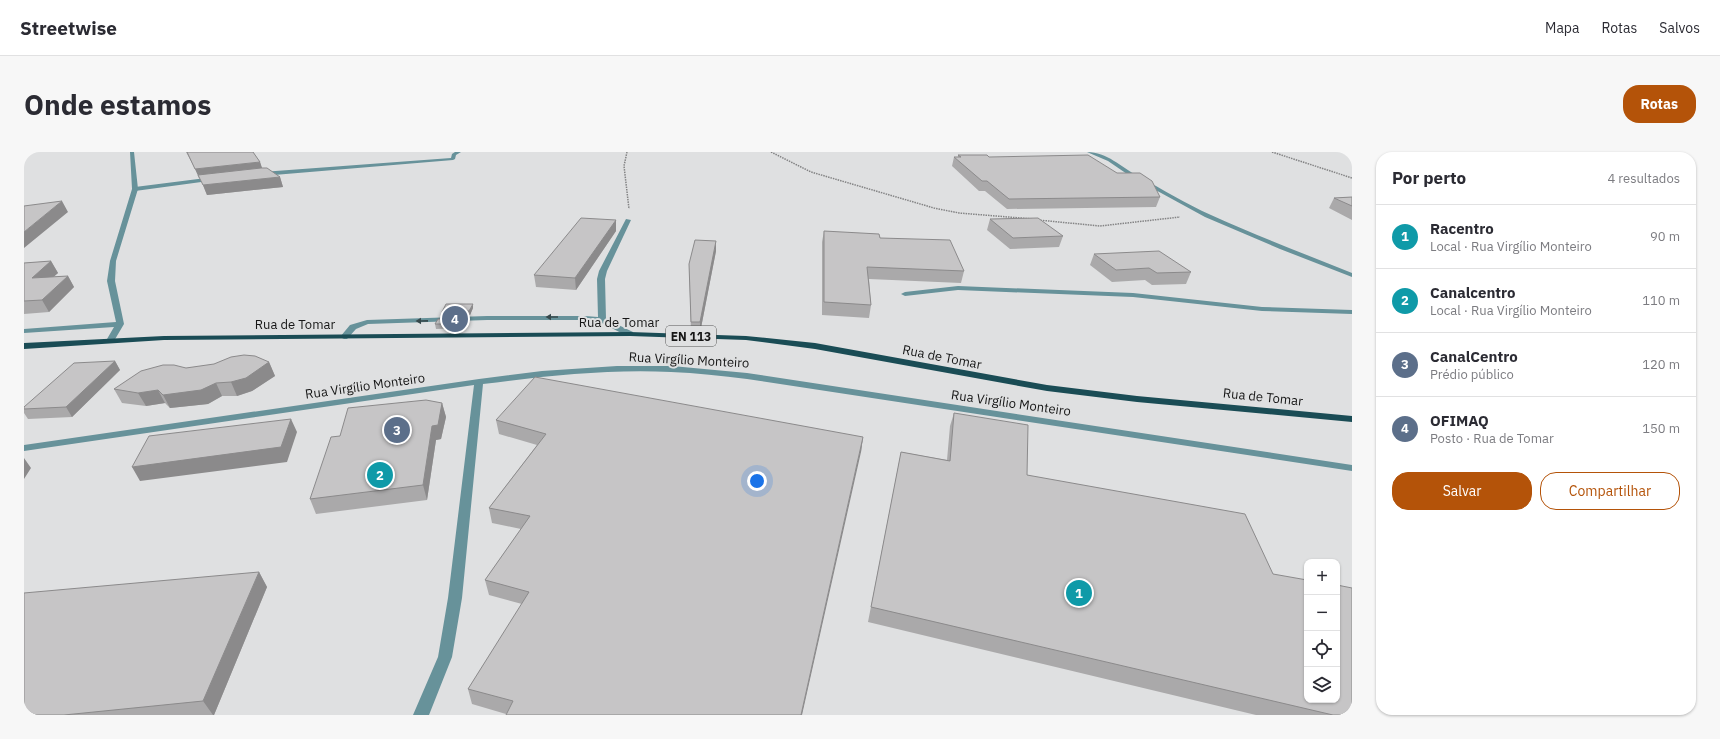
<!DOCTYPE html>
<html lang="pt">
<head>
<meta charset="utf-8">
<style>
	:root { --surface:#fff; --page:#f7f7f7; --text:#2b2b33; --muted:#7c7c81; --line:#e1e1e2; --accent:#b45309 }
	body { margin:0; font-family:"IBM Plex Sans",sans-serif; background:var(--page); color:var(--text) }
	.controls { position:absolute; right:12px; bottom:12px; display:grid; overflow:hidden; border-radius:8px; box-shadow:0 1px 3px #0004 }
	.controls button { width:36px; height:36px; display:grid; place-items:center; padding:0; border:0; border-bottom:1px solid var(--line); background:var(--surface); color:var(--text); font:20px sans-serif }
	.you { position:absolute; left:733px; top:329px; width:14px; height:14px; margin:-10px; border:3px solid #fff; border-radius:50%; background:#1a73e8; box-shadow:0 0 0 6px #1a73e833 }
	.badge { display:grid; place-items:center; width:26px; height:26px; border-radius:50%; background:var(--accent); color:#fff; font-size:13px; font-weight:700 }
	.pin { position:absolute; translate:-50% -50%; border:2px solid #fff; box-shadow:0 1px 4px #0006 }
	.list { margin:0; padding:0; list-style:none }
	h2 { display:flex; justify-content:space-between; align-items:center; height:52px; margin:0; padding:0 16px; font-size:17px }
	h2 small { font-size:13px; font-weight:400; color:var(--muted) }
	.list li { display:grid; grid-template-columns:26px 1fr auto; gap:12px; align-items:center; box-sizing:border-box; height:64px; padding:0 16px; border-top:1px solid var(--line) }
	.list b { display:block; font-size:15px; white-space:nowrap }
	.list p { margin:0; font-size:13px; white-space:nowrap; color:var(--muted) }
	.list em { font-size:13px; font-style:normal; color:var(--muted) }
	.actions { display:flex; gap:8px; padding:12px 16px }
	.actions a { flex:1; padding:9px 0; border:1px solid var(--accent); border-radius:16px; text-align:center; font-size:14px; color:var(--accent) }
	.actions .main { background:var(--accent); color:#fff }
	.icon { flex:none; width:22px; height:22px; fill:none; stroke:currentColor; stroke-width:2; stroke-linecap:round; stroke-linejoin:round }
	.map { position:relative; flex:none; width:1328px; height:563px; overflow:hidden; border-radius:16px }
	header { display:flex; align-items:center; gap:24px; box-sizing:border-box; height:56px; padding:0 20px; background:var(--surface); border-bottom:1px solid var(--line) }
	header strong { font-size:19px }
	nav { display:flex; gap:22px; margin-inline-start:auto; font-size:14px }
	.intro { display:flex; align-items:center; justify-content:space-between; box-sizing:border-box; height:96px; padding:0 24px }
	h1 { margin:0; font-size:28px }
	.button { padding:10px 18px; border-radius:16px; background:var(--accent); color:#fff; font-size:14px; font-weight:700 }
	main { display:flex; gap:24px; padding:0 24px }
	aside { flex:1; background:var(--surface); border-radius:16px; box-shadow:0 1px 3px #0004 }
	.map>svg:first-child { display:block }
</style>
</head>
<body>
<header>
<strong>Streetwise</strong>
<nav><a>Mapa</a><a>Rotas</a><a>Salvos</a></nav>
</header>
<div class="intro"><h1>Onde estamos</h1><a class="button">Rotas</a></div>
<main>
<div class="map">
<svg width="1328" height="563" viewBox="0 0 1328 563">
	<rect width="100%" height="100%" fill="#dfe0e1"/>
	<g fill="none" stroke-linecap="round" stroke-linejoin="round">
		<path stroke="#838384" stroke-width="1.5" stroke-dasharray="1.5 1" stroke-linecap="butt" d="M603,0L600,14L605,57
			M747,0L787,20L910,56L935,61L1009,67
			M1248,0L1328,26
			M1014,68L1076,74L1156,65"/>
		<path fill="#67929a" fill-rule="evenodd" d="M431,0H437L432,3L431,7L429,8L238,24L235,22L238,20L427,6L428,2Z
			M1063,0C1083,0 1097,15 1114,24C1138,37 1162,52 1187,63C1233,84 1281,102 1328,121V125L1256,97L1181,65L1106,24L1084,9Z
			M190,25L193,27L192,28L111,39L108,37L111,35Z
			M602,67L607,68L583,119L581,127L582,167L609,180V184H603L576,170L561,168H463L344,172L332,177L323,187H320L316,185L326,173L343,168L463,164H561L574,165L573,127L575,119Z
			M934,134L1109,141L1238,155L1328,158V162L1238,159L1109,145L934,138L881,144L877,142L881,140Z"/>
		<path fill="#67929a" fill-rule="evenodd" d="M106,0H110L114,37L92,109L91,129L100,172L90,189H87L83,187L90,175L0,181V177L92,170L83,129L86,109L108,37Z
			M593,214H648L723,221L1328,313V319L723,227C698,224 672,221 647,220C584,217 522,224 459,232L438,446L428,505L405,563H389L414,505L424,446L450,233L0,299V293L455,227L518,219Z"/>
		<path fill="#1a4c55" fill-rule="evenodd" d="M606,180L722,184L791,191L1023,233L1113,244L1328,264V270L1113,250L1023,239L791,197L722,188L606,184L140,188L0,197V191L140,184Z"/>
	</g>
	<path fill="#aaa9aa" d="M162,0H229L236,10L238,16L256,25L259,35L183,43L176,26Z
		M934,3L965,5L1093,21L1136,45L1132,55L983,57L961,39H955L928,14L930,5H934Z
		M1328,45V68L1305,56L1310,46Z
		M966,67L1039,84L1035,95L986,97L963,78Z
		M592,68V79L552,138L512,135L510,123Z
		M800,79L856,86L940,119L937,131L845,127L847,153L845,166L798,163V90Z
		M692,89V99L676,181H667L665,112Z
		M1070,102L1167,120L1162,132L1128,133L1121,128L1088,130L1066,113Z
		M27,109L34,121L29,125L44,124L50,135L25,160L0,162V111Z
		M449,156L446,163L419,164L418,160Z
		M443,170L440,176L412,177L411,172Z
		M91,209L96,218L48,265L4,267L0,261V255Z
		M245,210L251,224L228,239L213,244H198L184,252L146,256L141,251L122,254L98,251L90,237L162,216Z
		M418,251L422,265L417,287L412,288L403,348L292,362L286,347L316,284Z
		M930,261L1003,323L1249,422L1328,563H1232L844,470L877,300L923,308L926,274Z
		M472,268L839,285L837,300L482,562L448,552L444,537L498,452L465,443L461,428L497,377L468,371L465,356L513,293L475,282Z
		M235,420L243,435L190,563H0Z"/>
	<path fill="#8b8a8b" d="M236,10L239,19L175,26L171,17Z
		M256,25L259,35L183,43L179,33Z
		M38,49L44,60L0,96V80Z
		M592,68V79L552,138L551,126Z
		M692,89V99L676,181V170Z
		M27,109L34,121L15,138L8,126Z
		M44,124L50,135L25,160L18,148Z
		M449,152V156L446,163L445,159Z
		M442,166L443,170L440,176L439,172Z
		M91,209L96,218L48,265L42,255Z
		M245,210L251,224L228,239L213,244L207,230Z
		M192,231L198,244L184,252L146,256L139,243Z
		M134,238L141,251L122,254L114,241Z
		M418,251L422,265L417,287L412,288L403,348L399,333L408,274Z
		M267,267L273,280L263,310L116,329L108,315Z
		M839,285L837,300L778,563H777Z
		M0,306L7,316L0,327Z
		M235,420L243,435L190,563H189L179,549Z"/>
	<path fill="#c6c5c6" stroke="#8b8a8b" d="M163,0H229L236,10L171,17Z
		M934,3H963L965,5L1064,3L1093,21H1116L1128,29L1136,45L985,47L963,29H958L930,5H937Z
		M237,16H243L256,25L179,33L174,23Z
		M1328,45V54L1310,46Z
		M38,49L0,80V54Z
		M557,66L592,68L551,126L510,123Z
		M1014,66L1039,84L989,86L966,67Z
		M800,79L855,82L856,86L926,88L940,119L843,115L847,153L800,150Z
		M671,88L692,89L676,170H667L665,112Z
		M1135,99L1167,120L1133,121L1125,116L1092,118L1070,102Z
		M27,109L8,126L44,124L18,148L0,149V111Z
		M422,152H449L445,159L418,160Z
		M442,166L439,172H411L414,167Z
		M220,203L231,204L245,210L222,226L207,230L192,231L177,238L139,243L134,238L114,241L90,237L117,219L139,213H150L162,216L190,212L207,205Z
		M91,209L42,255L0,257V255L50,211Z
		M511,225L839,285L777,563H482L489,549L444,537L505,440L461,428L506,364L465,356L522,282L472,268Z
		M402,248L418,251L414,273L408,274L399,333L286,347L307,285L316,284L324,256Z
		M930,261L1004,273L1003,323L1221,362L1249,422L1283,428V548H1313V433L1328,436V563H1309L847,455L877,300L926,309Z
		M267,267L257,295L108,315L125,284Z
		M235,420L179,549L40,563H0V441Z"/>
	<defs><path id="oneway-solid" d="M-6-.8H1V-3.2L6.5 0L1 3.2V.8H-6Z"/></defs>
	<g fill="#36484b">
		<use href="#oneway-solid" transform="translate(528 165) rotate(180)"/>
		<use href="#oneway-solid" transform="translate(398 169) rotate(179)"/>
	</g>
	<g text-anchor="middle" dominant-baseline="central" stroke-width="4" stroke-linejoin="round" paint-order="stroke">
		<rect fill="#dfe0e1" stroke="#525353" stroke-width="1" x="642" y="174" width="50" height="20" rx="3"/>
		<g font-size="12" font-weight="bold" fill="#161616">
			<text x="667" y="184">EN 113</text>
		</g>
		<g font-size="13" fill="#161616" stroke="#dfe0e1">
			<text x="595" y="170">Rua de Tomar</text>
			<text x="271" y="172">Rua de Tomar</text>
			<text transform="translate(918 205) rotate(11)">Rua de Tomar</text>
			<text transform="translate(665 208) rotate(3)">Rua Virgílio Monteiro</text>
			<text transform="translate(341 234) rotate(-8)">Rua Virgílio Monteiro</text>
			<text transform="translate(1239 245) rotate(6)">Rua de Tomar</text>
			<text transform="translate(987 251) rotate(8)">Rua Virgílio Monteiro</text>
		</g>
	</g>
</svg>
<div class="controls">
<button>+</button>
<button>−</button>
<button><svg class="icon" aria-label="locate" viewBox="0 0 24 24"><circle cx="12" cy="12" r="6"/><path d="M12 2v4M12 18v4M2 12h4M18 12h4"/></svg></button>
<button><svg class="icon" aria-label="layers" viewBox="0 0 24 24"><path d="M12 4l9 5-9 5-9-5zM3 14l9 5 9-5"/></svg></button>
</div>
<div class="you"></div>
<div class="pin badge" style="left:1055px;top:441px;background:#0f9aa8">1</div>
<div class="pin badge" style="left:356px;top:323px;background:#0f9aa8">2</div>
<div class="pin badge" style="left:373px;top:278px;background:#5c6f8a">3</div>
<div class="pin badge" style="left:431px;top:167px;background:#5c6f8a">4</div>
</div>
<aside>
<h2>Por perto<small>4 resultados</small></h2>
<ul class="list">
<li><span class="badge" style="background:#0f9aa8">1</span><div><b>Racentro</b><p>Local · Rua Virgílio Monteiro</p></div><em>90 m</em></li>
<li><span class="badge" style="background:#0f9aa8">2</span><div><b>Canalcentro</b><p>Local · Rua Virgílio Monteiro</p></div><em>110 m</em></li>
<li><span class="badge" style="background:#5c6f8a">3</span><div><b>CanalCentro</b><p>Prédio público</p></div><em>120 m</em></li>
<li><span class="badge" style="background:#5c6f8a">4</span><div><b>OFIMAQ</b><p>Posto · Rua de Tomar</p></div><em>150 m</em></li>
</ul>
<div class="actions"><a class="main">Salvar</a><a>Compartilhar</a></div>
</aside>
</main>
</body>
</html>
